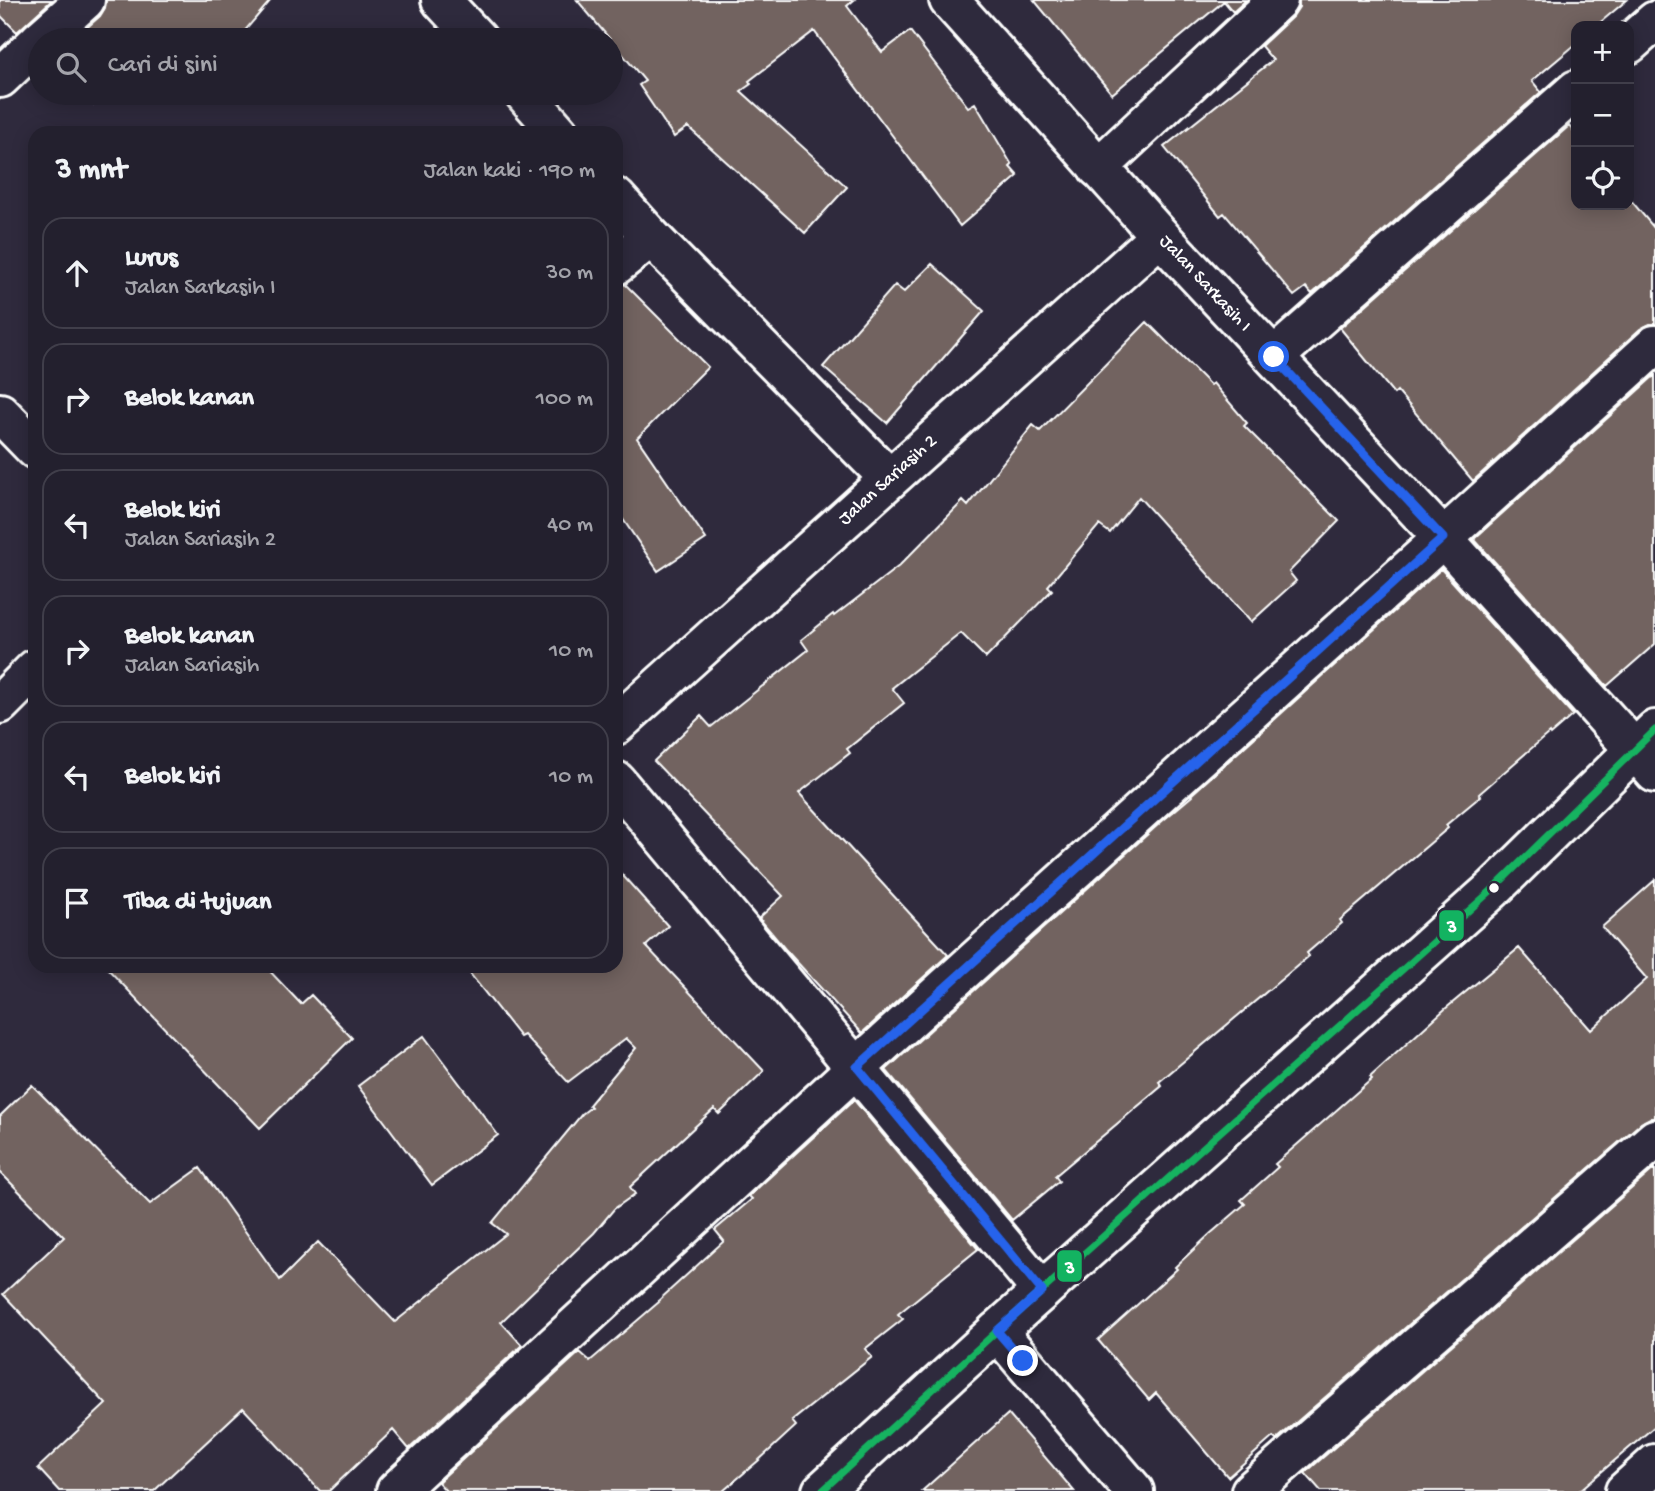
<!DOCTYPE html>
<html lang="id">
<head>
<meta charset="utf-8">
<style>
	:root { --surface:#23202e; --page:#2f2d3a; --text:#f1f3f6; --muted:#a3a3aa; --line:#403e4a }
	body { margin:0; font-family:"Gochi Hand",sans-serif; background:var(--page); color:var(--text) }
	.controls { position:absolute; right:21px; top:21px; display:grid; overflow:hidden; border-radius:14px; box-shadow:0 4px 18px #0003 }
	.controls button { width:63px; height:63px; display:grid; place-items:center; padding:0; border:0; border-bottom:2px solid var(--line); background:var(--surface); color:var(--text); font:35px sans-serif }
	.stop { position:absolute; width:21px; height:21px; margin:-16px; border:5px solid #2563eb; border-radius:50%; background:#fff }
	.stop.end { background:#2563eb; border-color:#fff; box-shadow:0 2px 7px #0008 }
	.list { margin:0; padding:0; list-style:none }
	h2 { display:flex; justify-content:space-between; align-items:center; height:91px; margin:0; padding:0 28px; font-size:30px }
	h2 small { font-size:23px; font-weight:400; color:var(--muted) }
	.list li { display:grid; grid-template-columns:46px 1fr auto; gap:21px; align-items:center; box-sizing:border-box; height:112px; margin:0 14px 14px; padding:0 14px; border:2px solid var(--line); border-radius:21px }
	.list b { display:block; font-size:26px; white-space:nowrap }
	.list p { margin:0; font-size:23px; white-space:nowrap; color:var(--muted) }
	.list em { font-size:23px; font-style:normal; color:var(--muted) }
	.icon { flex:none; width:38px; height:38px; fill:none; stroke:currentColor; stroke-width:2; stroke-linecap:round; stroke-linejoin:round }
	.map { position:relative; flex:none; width:1655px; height:1491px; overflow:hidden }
	.search { position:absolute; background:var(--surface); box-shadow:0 4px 18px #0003; left:28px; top:28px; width:595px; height:77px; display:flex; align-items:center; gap:18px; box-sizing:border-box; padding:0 24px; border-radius:38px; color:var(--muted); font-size:26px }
	.panel { position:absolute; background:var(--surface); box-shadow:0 4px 18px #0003; left:28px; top:126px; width:595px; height:847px; border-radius:21px }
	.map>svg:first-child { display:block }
</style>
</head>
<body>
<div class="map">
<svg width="1655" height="1491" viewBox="0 0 1655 1491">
	<rect width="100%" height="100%" fill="#2f2a3d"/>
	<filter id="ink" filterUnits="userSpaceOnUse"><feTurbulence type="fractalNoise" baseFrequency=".0143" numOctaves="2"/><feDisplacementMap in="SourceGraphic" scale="14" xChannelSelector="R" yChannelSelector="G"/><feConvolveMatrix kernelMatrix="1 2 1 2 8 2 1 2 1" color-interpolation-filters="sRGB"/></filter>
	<g filter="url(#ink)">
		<path fill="#726460" stroke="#fff" stroke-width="2" d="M0,0H52L17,32L0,15Z
			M106,0H271L237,40H73L100,16L105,8Z
			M577,0H854L847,6L882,52L910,31L968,107L975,103L1012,165L1010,167L1018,176L960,226L814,31L749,81L751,84L741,91L847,187L805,233L688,127L674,137L639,85L645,81Z
			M1034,0H1246L1233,12L1224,1L1112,94Z
			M1299,0H1627L1596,26H1576V44L1532,81L1541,92L1312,294L1306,287L1294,296L1224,213L1220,216L1164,147L1273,60L1261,46L1293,16L1299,7Z
			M81,93H111L94,105Z
			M1569,126L1576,135V205H1629V198L1655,229V324H1650L1640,329L1473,481L1397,391L1394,394L1340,328Z
			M932,264L984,311L887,423L823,367L895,285L904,292Z
			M625,284L708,367L637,438L706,539L658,571L616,509V286Z
			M1147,322L1210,385L1213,383L1247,423L1244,426L1339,521L1289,572L1296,581L1251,622L1139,497L1110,533L1099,525L1048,586L1052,590L986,658L961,633L892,688L904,703L847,749L850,753L799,793L948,955L862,1033L785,949L759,918L783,896L654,761L701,716L711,727L808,650L801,640L833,614L834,616L899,566L963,501L968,506L1033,425L1040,431Z
			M1655,375V644L1607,686L1474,539Z
			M1441,569L1573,715L1550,735L1549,733L1479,794L1481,796L1446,825L1448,828L1340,920L1342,923L1307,953L1309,956L1159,1082L1162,1086L1055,1176L1059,1181L1012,1220L886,1070L1160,823L1192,796L1191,795Z
			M616,868L668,926L646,946L764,1071L719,1114L714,1109L630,1187L635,1194L614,1209L594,1233L501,1322L522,1345L409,1449L393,1430L329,1491H320L243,1408L154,1491H59L38,1468L106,1404L3,1294L64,1237L0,1172V1116L32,1085L150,1204L200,1168L280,1280L318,1242L395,1322L506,1234L492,1223L582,1114L591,1107L589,1105L636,1048L626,1038L568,1082L524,1035L520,1037L464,966H616Z
			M1655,880V1118H1650L1641,1123L1276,1440L1273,1437L1228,1477L1156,1393L1149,1400L1098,1340L1177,1269L1175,1267L1210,1234L1245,1204L1241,1200L1278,1167L1275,1164L1372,1079L1370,1077L1445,1009L1519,948L1591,1030L1647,979L1602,927Z
			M105,966H265L301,1004L311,995L352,1038L260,1128Z
			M424,1036L498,1135L432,1185L358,1086Z
			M854,1100L978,1249L898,1314L903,1319L865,1349L872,1357L792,1421L796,1426L758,1461L723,1491H446L438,1482L580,1352L590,1361L659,1302L658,1301L724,1241L715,1230L752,1199L749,1196Z
			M1655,1168V1426L1579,1491H1321L1305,1473Z
			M1008,1414L1074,1491H922Z"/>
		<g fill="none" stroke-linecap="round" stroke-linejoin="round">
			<g stroke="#fff" stroke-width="44">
				<g id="street">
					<path d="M441,0L478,40"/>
					<path id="s1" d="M949,0L1160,236L1443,538L1634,749"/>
					<path d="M40,40L85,0"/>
					<path d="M1629,44L1655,21"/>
					<path d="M0,78L40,40"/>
					<path d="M524,93L559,133"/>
					<path d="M1098,168L1278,0"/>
					<path d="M616,198L651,237L889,478"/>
					<path d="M616,265L651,237"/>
					<path d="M1274,357L1576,90"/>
					<path d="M0,413L35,449"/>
					<path d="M0,704L35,669"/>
					<path id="s2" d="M616,725L1160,236"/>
					<path d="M616,781L1042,1291"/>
					<path d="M997,1331L1134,1491"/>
					<path d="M396,1491L857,1067L1443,538L1655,345"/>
					<path d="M1251,1491L1655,1139"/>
					<path d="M1625,1491L1655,1464"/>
				</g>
			</g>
			<g stroke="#fff" stroke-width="44">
				<path id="secondary" d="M1634,749L1655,773
					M822,1491L997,1331L1493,889L1655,730"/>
			</g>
			<use href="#street" stroke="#2f2a3d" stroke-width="38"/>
			<use href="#secondary" stroke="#2f2a3d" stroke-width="38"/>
			<g stroke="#2f2a3d" stroke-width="12">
				<path id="bus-1" d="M822,1491L997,1331L1493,889L1655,730"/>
			</g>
			<use href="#bus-1" stroke="#13b361" stroke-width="7"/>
		</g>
	</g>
	<g fill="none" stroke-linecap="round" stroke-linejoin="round" filter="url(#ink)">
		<path stroke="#2563eb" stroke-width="9" d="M1023,1361L997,1331L1042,1291L857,1067L1443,538L1274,357"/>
	</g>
	<circle fill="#fff" stroke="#2f2a3d" stroke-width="2.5" cx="1494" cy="888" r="6"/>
	<g text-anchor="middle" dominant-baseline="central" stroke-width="5" stroke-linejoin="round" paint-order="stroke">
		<g font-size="19" fill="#fff" stroke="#2f2a3d">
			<text stroke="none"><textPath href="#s1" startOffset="382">Jalan Sarkasih I</textPath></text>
			<text stroke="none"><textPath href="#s2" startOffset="366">Jalan Sariasih 2</textPath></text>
		</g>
	</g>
	<g stroke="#2f2a3d" stroke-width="2.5">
		<rect x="1438" y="909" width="27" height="33" rx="7" fill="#13b361"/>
		<rect x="1056" y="1249" width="27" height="34" rx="7" fill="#13b361"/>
	</g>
	<g font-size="19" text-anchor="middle" font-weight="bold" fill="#fff">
		<text x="1452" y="932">3</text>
		<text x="1070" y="1273">3</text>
	</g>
</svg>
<div class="controls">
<button>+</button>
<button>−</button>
<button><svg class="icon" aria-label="locate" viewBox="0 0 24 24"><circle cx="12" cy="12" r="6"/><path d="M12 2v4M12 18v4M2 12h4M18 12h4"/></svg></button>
</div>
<div class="stop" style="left:1274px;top:357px"></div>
<div class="stop end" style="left:1023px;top:1361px"></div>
<div class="search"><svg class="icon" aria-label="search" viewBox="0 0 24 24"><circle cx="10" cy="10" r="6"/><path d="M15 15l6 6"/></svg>Cari di sini</div>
<section class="panel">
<h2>3 mnt<small>Jalan kaki · 190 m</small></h2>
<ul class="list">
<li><svg class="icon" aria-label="ahead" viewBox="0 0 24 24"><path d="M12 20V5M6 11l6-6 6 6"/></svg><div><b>Lurus</b><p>Jalan Sarkasih I</p></div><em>30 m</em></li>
<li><svg class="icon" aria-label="right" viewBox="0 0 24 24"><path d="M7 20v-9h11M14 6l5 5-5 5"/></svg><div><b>Belok kanan</b></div><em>100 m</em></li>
<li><svg class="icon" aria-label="left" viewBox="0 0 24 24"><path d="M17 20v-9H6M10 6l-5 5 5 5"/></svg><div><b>Belok kiri</b><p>Jalan Sariasih 2</p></div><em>40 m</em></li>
<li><svg class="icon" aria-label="right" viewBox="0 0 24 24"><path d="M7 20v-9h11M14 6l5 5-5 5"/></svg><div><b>Belok kanan</b><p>Jalan Sariasih</p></div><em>10 m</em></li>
<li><svg class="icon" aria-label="left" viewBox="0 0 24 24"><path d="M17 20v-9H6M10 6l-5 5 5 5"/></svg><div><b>Belok kiri</b></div><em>10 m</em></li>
<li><svg class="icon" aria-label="arrive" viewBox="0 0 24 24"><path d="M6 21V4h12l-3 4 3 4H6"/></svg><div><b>Tiba di tujuan</b></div></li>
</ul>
</section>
</div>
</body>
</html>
